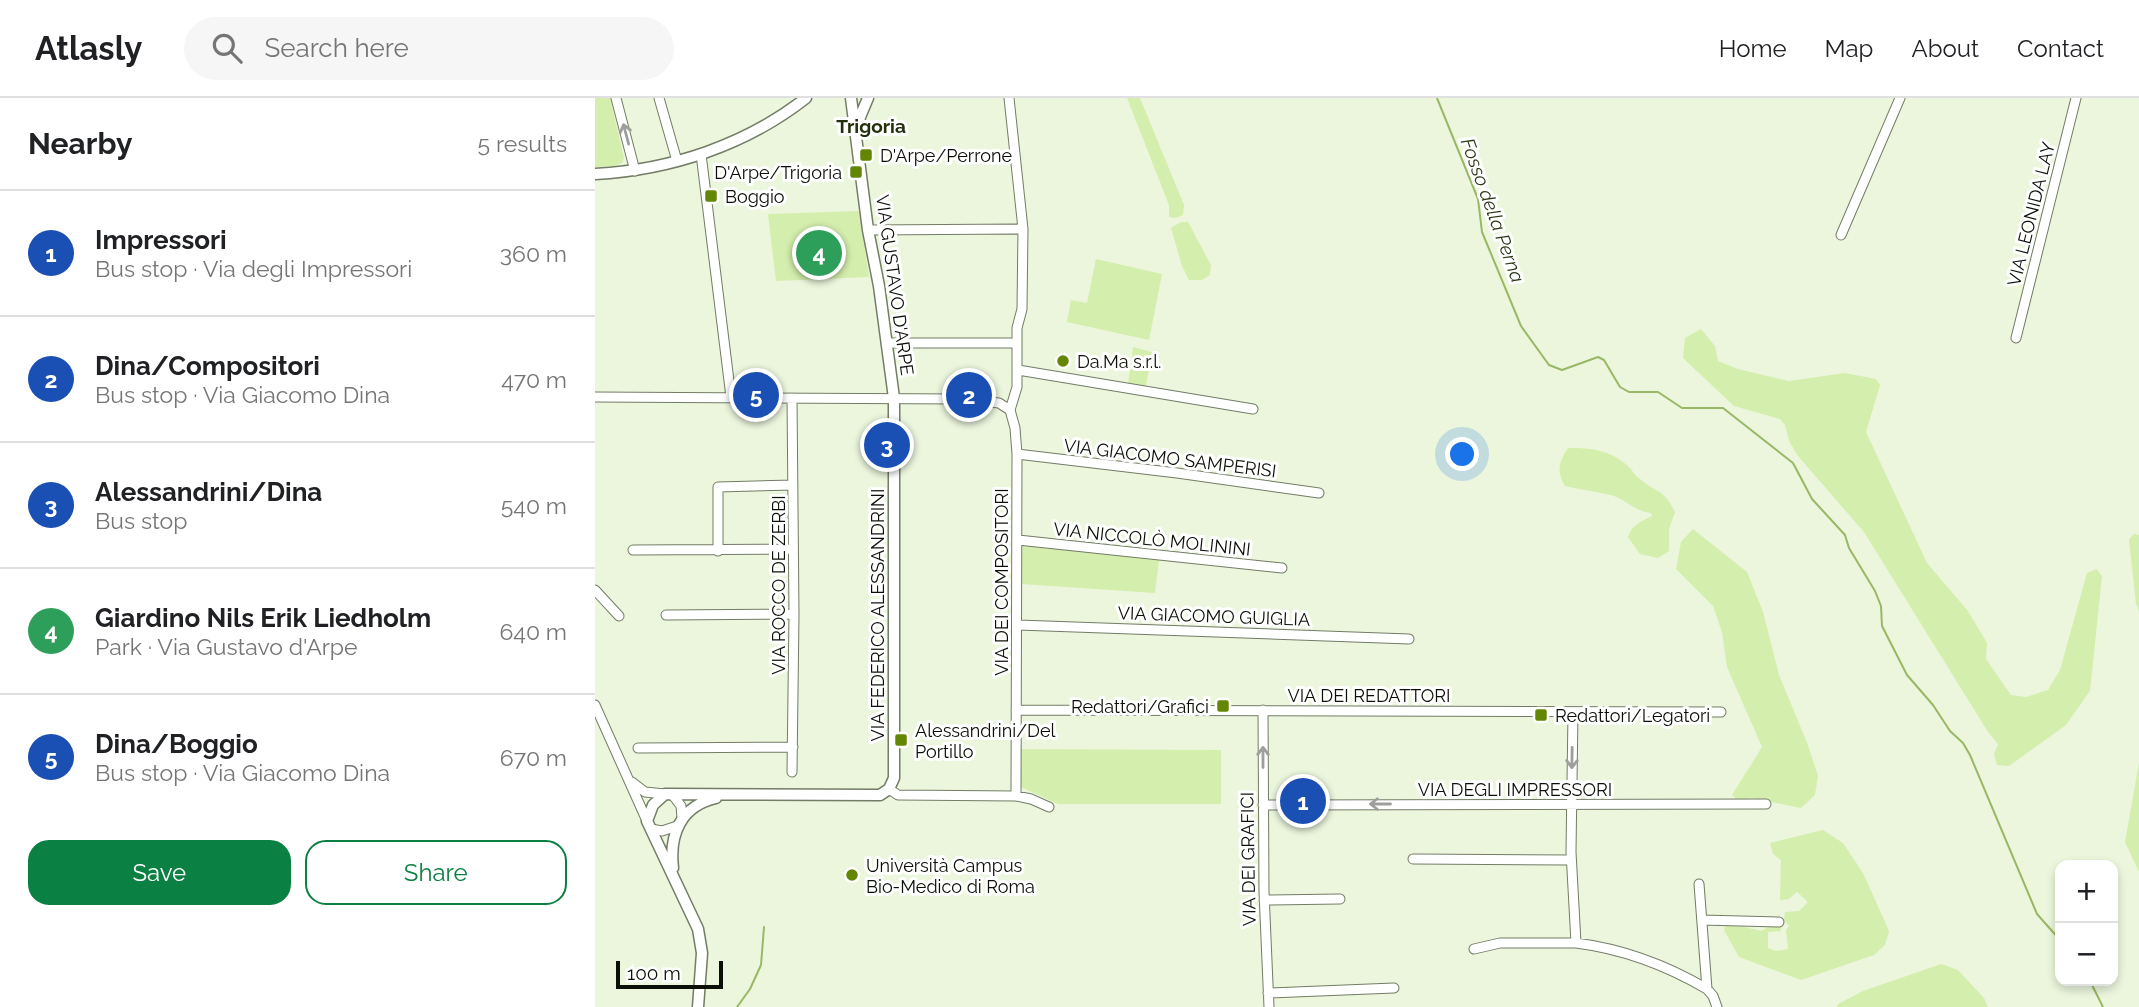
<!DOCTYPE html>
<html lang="en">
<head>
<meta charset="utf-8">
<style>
	:root { --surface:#fff; --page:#f6f6f6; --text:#202124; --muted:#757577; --line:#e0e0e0; --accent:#0b8043 }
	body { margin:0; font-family:Raleway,sans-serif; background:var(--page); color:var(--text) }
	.controls { position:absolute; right:21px; bottom:21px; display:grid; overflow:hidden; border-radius:14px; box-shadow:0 4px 10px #0003 }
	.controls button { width:63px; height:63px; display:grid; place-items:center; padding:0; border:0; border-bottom:2px solid var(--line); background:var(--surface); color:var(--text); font:35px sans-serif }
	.scale { position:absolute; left:21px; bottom:18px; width:107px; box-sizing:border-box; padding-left:7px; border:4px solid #0c0f07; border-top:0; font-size:19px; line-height:24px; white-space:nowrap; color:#0c0f07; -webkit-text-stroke:5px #fff; paint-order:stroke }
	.you { position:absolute; left:868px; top:357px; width:24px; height:24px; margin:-18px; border:5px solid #fff; border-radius:50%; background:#1a73e8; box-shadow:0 0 0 10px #1a73e833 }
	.badge { display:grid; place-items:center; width:46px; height:46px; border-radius:50%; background:var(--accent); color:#fff; font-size:23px; font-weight:700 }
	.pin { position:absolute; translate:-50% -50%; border:4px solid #fff; box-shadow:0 2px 7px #0006 }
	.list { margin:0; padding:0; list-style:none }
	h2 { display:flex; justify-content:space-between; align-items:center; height:91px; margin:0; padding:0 28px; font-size:30px }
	h2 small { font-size:23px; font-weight:400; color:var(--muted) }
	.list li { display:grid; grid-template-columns:46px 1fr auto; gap:21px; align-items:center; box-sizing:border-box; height:126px; padding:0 28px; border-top:2px solid var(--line) }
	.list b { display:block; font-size:26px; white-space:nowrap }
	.list p { margin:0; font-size:23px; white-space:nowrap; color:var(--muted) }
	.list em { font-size:23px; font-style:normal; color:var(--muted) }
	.actions { display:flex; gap:14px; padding:21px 28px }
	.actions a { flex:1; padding:16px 0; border:2px solid var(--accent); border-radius:21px; text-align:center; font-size:24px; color:var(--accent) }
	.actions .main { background:var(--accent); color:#fff }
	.icon { flex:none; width:38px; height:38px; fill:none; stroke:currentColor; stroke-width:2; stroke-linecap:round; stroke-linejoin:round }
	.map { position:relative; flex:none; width:1544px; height:909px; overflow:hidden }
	header { display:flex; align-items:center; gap:42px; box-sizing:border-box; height:98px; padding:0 35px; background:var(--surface); border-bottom:2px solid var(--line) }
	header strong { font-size:33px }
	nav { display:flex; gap:38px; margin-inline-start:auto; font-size:24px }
	.search { width:490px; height:63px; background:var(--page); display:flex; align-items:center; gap:18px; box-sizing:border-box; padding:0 24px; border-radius:38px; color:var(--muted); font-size:26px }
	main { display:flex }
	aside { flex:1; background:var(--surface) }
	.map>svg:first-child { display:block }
</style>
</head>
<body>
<header>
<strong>Atlasly</strong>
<div class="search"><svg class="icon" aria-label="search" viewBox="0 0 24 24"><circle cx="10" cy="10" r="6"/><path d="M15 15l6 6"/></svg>Search here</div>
<nav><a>Home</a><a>Map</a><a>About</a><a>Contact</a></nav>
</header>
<main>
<aside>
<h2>Nearby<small>5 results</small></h2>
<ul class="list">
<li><span class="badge" style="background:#1a4fb4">1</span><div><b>Impressori</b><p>Bus stop · Via degli Impressori</p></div><em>360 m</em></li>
<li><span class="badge" style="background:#1a4fb4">2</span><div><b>Dina/Compositori</b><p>Bus stop · Via Giacomo Dina</p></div><em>470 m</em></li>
<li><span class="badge" style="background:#1a4fb4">3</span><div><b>Alessandrini/Dina</b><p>Bus stop</p></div><em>540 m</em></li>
<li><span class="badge" style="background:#2e9e5b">4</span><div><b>Giardino Nils Erik Liedholm</b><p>Park · Via Gustavo d'Arpe</p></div><em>640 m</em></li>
<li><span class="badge" style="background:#1a4fb4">5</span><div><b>Dina/Boggio</b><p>Bus stop · Via Giacomo Dina</p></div><em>670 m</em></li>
</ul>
<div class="actions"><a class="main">Save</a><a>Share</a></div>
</aside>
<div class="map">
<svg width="1544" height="909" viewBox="0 0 1544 909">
	<rect width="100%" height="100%" fill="#ebf6dd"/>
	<path fill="#d4eead" d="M0,0H15L29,60L27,65L19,68L0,69Z
		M532,0H545L589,107L588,117L581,120L574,119V107Z
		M264,113L274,179L181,183L173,116Z
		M586,124H593L616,167L615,177L607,182H594L587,168L576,130Z
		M501,161L567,176L554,242L472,224L476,202L492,205Z
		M1106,231L1120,248L1123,263L1143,271L1194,283L1250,275L1281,281L1285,287L1271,334L1332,465L1373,513L1392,545L1391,561L1416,597L1431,599L1453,592L1465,572L1492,475L1502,471L1507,478L1495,593L1471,627L1414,668L1402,667L1399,656L1403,646L1393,634L1269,434L1203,358L1194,343L1190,327L1185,321L1139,308L1088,260L1090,240Z
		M538,249L557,254L551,288L533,286Z
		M973,350C997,350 1016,352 1034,369C1038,373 1040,378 1045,381C1063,396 1068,390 1080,414L1074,431V453L1063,460L1045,456L1033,439C1038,426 1045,424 1057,418L1056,415C1038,413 1030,400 1015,397C1000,393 985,392 970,388C961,373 964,364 973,350Z
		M1098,431L1152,474L1168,514L1184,577L1213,647L1223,678L1220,697L1206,710L1157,700L1143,702L1137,697L1167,649L1132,569L1127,534L1118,508L1081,471L1086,444Z
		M1539,436L1544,437V513L1541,506L1534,441Z
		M432,447L564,462L560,495L427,486L426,450Z
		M425,651L626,652V706H463L426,689Z
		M1544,665V774L1530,744Z
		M1228,732L1248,745L1268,775L1294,833L1290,847L1279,857L1206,882L1144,859L1129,832L1131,825L1167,833L1174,828L1185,827L1186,833L1173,834V850L1181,853L1193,851L1191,832L1194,828L1189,822L1190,814L1204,813L1213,804L1202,794L1194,801L1185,802L1186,762L1178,756L1175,745Z
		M1346,866L1363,872L1389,900L1393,909H1242L1243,906L1268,893Z"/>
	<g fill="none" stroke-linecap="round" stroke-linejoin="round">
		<path stroke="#99b865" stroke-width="2" d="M842,0L883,101L887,134L926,228L954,267L967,272L1003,259L1009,262L1025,289L1034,294H1063L1087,310H1128L1198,365L1217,401L1250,437L1254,450L1280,493L1286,508L1287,528L1312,577L1338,607L1355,633L1368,645L1375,657L1442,816L1465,842
			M1495,883L1508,909
			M142,909L155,891L166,867L169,829"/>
		<g stroke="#737c66" stroke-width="11">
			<path id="minor" d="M21,0L40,73
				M64,0L82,63
				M414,0L428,131L427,211L422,230V289L415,312L420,330L422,356L421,698
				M106,56L136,299
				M273,132L428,131
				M1246,137L1305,0
				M1421,240L1481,0
				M292,245H416
				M423,272L658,311
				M0,299L366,301L404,305L415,312
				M197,300L199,516L197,674
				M422,356L582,375L724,395
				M423,442L687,470
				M38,452L198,451
				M123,453V389L198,387
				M0,492L24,518
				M71,517L199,516
				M423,527L814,541
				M0,607L52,723
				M421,612L1126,614
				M668,612L669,794L674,909
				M978,614L976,754L981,845C1029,851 1071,867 1112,891L1118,898L1122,909
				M43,650L198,649
				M37,684L50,694L70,696
				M294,691L303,697L421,698L436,701L454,709
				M77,696L86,708L87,720
				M668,707L1171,706
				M56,731L67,733L82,728
				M818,761L976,762
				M1104,786L1112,891
				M669,802L745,801
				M1107,822L1184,824
				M879,851L905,845H981
				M673,895L799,890"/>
		</g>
		<g stroke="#737c66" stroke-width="13">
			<path id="tertiary" d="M263,30L265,19L273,0
				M0,76C76,72 151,47 211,0
				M78,770C74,736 86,708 121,700
				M103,909L107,855L103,831L52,723L58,707L70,696L285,697L294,691L299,680V300L284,188L273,132L256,0"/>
		</g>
		<use href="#minor" stroke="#fff" stroke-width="9"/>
		<use href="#tertiary" stroke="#fff" stroke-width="10"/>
	</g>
	<defs><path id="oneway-shaft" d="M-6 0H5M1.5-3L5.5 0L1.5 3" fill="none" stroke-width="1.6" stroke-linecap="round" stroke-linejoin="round" transform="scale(1.75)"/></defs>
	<g stroke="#9e9f9c">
		<use href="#oneway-shaft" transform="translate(31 36) rotate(-105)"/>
		<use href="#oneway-shaft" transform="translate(668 659) rotate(-90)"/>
		<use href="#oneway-shaft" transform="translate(977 660) rotate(91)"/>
		<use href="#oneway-shaft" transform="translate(785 706) rotate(180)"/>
	</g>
	<g fill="#638605" stroke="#fff" stroke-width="2.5">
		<rect x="264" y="50" width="14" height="14" rx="3.5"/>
		<rect x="254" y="67" width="14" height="14" rx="3.5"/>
		<rect x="109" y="91" width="14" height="14" rx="3.5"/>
		<circle cx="468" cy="263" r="7"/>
		<rect x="621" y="601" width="14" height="14" rx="3.5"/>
		<rect x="939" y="610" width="14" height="14" rx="3.5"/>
		<rect x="299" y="635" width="14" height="14" rx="3.5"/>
		<circle cx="257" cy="777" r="7"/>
	</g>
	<g text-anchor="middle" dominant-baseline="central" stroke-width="6" stroke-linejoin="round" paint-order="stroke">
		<g font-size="18" fill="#0c0f07" stroke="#fff" text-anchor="start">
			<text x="285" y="57">D'Arpe/Perrone</text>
			<text x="247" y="74" text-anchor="end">D'Arpe/Trigoria</text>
			<text x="130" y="98">Boggio</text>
			<text x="482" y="263">Da.Ma s.r.l.</text>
			<text x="614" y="608" text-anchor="end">Redattori/Grafici</text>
			<text x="960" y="617">Redattori/Legatori</text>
			<text x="320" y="632">Alessandrini/Del<tspan x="320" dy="21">Portillo</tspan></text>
			<text x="271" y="767">Università Campus<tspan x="271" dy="21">Bio-Medico di Roma</tspan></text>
		</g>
		<g font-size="18" fill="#0c0f07" stroke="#fff">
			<text transform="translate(1436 116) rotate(-76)">VIA LEONIDA LAY</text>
			<text transform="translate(300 187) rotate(82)">VIA GUSTAVO D'ARPE</text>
			<text transform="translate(575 360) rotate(7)">VIA GIACOMO SAMPERISI</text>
			<text transform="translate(557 441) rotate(6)">VIA NICCOLÒ MOLININI</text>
			<text transform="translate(406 484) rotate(-90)">VIA DEI COMPOSITORI</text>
			<text transform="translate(183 487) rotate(-90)">VIA ROCCO DE ZERBI</text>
			<text transform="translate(282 517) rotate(-90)">VIA FEDERICO ALESSANDRINI</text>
			<text transform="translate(619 518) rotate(2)">VIA GIACOMO GUIGLIA</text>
			<text x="774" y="597">VIA DEI REDATTORI</text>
			<text x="920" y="691">VIA DEGLI IMPRESSORI</text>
			<text transform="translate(653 761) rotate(-91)">VIA DEI GRAFICI</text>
		</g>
		<g font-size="19" font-weight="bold" fill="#23300b" stroke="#fff">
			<text x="276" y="28">Trigoria</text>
		</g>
		<g font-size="19" font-style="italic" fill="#2c3916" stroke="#fff">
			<text transform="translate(898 112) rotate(70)">Fosso della Perna</text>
		</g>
	</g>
</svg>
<div class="controls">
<button>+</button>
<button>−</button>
</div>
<div class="scale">100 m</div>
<div class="you"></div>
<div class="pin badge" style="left:708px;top:703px;background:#1a4fb4">1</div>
<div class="pin badge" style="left:374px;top:297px;background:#1a4fb4">2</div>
<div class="pin badge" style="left:292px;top:347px;background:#1a4fb4">3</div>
<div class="pin badge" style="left:224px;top:155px;background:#2e9e5b">4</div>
<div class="pin badge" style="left:161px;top:297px;background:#1a4fb4">5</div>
</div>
</main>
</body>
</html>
